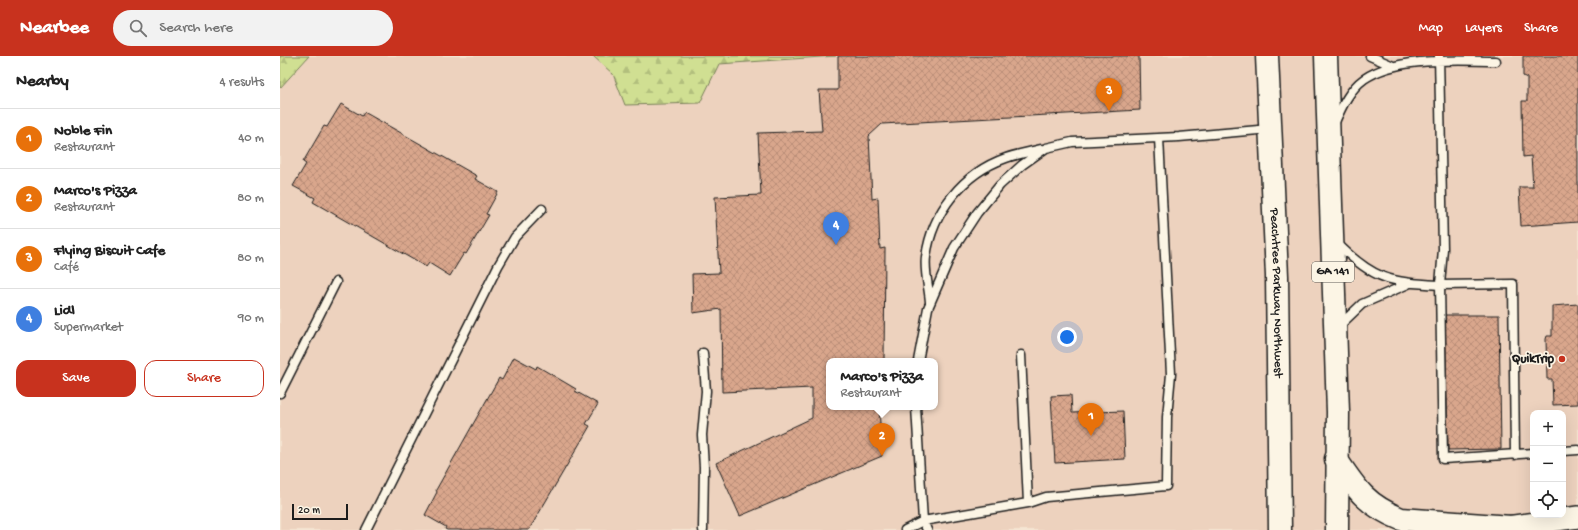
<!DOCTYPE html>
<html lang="en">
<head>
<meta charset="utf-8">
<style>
	:root { --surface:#fff; --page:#f2f2f2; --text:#222; --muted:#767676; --line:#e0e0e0; --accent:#c8321e }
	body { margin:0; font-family:"Gochi Hand",sans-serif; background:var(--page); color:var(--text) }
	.controls { position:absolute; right:12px; bottom:12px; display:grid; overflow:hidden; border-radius:8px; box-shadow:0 4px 16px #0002 }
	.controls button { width:36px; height:36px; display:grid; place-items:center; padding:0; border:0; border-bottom:1px solid var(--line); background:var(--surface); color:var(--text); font:20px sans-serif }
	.scale { position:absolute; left:12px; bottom:10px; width:56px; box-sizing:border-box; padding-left:4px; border:2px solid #1c1c1c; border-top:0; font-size:11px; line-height:14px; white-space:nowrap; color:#1c1c1c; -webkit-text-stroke:3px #fcf5e5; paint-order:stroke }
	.you { position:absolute; left:787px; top:281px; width:14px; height:14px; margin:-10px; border:3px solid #fff; border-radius:50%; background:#1a73e8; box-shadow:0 0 0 6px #1a73e833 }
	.badge { display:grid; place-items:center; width:26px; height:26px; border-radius:50%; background:var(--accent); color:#fff; font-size:13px; font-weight:700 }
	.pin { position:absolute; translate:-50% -33px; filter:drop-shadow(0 1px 2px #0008) }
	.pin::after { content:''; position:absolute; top:21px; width:14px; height:12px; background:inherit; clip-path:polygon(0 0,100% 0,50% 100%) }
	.popup { position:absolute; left:546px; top:302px; width:112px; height:52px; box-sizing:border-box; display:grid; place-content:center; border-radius:8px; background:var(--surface); filter:drop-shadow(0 1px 3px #0005); font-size:13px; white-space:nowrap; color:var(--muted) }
	.popup b { font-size:15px; color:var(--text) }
	.popup::after { content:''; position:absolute; left:50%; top:100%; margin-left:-8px; border:8px solid transparent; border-top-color:var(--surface) }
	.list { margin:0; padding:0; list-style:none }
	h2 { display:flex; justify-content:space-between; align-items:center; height:52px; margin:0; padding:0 16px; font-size:17px }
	h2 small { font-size:13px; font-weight:400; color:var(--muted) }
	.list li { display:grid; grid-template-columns:26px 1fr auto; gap:12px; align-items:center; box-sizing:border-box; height:60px; padding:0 16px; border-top:1px solid var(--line) }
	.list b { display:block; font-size:15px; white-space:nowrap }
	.list p { margin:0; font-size:13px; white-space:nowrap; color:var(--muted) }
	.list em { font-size:13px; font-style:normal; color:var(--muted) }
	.actions { display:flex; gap:8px; padding:12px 16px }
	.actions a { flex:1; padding:9px 0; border:1px solid var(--accent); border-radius:12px; text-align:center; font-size:14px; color:var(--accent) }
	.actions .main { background:var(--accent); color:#fff }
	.icon { flex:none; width:22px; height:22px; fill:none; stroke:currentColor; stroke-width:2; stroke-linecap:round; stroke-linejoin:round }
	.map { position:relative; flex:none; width:1298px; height:474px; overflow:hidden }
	header { display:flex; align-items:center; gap:24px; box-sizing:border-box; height:56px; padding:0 20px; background:var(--accent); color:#fff }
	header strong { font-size:19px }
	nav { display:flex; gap:22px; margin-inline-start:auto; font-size:14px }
	.search { width:280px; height:36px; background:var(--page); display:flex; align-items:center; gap:10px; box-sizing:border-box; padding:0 14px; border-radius:22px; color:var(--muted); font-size:15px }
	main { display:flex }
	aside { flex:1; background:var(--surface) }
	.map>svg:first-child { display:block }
</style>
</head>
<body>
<header>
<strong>Nearbee</strong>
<div class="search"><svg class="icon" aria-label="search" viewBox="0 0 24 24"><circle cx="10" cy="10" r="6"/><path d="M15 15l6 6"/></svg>Search here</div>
<nav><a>Map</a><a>Layers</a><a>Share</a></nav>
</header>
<main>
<aside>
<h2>Nearby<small>4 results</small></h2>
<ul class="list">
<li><span class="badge" style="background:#e8710a">1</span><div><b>Noble Fin</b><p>Restaurant</p></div><em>40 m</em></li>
<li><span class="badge" style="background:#e8710a">2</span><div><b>Marco's Pizza</b><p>Restaurant</p></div><em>80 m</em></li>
<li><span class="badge" style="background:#e8710a">3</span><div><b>Flying Biscuit Cafe</b><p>Café</p></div><em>80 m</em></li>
<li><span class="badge" style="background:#3f7fe0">4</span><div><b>Lidl</b><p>Supermarket</p></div><em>90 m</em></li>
</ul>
<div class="actions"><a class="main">Save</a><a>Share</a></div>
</aside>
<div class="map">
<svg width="1298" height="474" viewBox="0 0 1298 474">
	<defs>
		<pattern id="forest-firs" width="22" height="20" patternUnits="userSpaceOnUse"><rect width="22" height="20" fill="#d0df92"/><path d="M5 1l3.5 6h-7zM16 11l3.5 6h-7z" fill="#b2bf7d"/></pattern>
		<pattern id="building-cross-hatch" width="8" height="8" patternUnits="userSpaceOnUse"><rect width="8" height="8" fill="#d9a68c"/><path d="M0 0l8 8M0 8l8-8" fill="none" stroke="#ba8e78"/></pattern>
	</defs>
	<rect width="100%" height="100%" fill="#f5e5d3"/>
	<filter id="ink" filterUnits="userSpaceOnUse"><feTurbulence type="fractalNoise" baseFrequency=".025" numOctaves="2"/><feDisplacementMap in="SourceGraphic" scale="8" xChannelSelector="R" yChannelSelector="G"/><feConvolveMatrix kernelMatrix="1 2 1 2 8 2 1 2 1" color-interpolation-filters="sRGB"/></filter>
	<g filter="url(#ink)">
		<path fill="#edd2be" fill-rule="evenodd" d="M29,0H1298V474H0V32ZM549,305H655V351H549ZM1253,357H1283V459H1253Z"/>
		<path fill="url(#forest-firs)" stroke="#767e57" d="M0,0H29L0,32Z
			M313,0H556L439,8L420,47L345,49L333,18Z"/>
		<path fill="url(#building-cross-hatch)" stroke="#1c1c1c" d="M558,0H859L860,54L602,68L589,80L592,143L598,142L600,193L605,192L604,305H549V351H599L602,400L460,460L436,407L532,362V332L442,336L441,253L413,257L412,218L439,217L435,141L481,139L478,77L542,75L539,34H558Z
			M1243,0H1298V166L1241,170L1239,131H1253L1251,100L1243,101L1242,45H1247V22L1243,20Z
			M61,48L82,60L84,56L197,120L195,123L218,136L206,158L209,159L186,198L184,197L170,220L149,207L146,211L33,146L35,142L13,130L26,108L23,106L44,70L47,71Z
			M1298,248V348L1273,349L1272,323H1267L1266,283L1267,280H1272V250Z
			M1165,259H1219L1221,393L1168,394Z
			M234,301L256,313L257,310L296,333L295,335L318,348L306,368L310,370L249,474H167L165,473L166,471L145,459L157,436L156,434L219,322L222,324Z
			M791,339L792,357L843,355L845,403L775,407L771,340Z"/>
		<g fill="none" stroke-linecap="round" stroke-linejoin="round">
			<g stroke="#1c1c1c" stroke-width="11">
				<path id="lane" d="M1090,0L1111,9
					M1159,0L1163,193L1160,229L1233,228L1235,399
					M1055,66C1062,50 1070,33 1084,23C1118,0 1176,5 1216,5
					M1056,186C1093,224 1109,226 1160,229L1163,403L1253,397
					M650,246C649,232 644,215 646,201C652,156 683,117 726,102C737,98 750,96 761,93
					M1059,270L1082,248L1128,228
					M423,297L426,335L422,379L424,411L423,474
					M638,305L648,252L674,192L697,157L720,129L742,109L766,92L792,86L899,81L990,73
					M0,337L56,226
					M636,351L643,465L647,474
					M1283,395L1298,394
					M748,447L766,441L886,430L887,361L891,318L879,82
					M86,474L218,210L235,181L262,153
					M625,474L643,465L748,447L741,299"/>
			</g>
			<g stroke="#1c1c1c" stroke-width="24">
				<path id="secondary" d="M1213,473L1298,461"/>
			</g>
			<g stroke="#1c1c1c" stroke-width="25">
				<g id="highway">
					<path id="s1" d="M987,0L997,220L1000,474"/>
					<path d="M1046,0L1058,356L1057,474"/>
					<path d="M1056,403C1076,433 1086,449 1121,463L1231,471"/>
				</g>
			</g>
			<use href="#lane" stroke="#fcf5e5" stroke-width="8"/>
			<use href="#secondary" stroke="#fcf5e5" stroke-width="21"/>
			<use href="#highway" stroke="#fcf5e5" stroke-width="22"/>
		</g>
	</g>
	<circle fill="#c8321e" stroke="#fcf5e5" stroke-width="1.5" cx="1282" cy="303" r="4"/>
	<g text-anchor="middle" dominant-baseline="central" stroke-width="3.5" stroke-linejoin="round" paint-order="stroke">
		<rect fill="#fcf5e5" stroke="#5f5d58" stroke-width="1" x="1032" y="206" width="42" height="20" rx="3"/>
		<g font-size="12" font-weight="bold" fill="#1c1c1c">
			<text x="1053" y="216">GA 141</text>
		</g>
		<g font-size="13" fill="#1c1c1c" stroke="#fcf5e5">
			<text stroke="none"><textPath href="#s1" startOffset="237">Peachtree Parkway Northwest</textPath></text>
		</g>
		<g font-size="13" font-weight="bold" fill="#1c1c1c" stroke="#fcf5e5" text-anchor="end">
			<text x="1274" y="303">QuikTrip</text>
		</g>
	</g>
</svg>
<div class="controls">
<button>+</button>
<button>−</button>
<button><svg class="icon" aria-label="locate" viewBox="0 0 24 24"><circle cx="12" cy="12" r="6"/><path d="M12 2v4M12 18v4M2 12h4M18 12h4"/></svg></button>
</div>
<div class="scale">20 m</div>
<div class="you"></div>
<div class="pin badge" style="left:811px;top:380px;background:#e8710a">1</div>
<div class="pin badge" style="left:602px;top:400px;background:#e8710a">2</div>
<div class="popup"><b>Marco's Pizza</b>Restaurant</div>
<div class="pin badge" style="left:829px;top:55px;background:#e8710a">3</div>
<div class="pin badge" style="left:556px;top:189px;background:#3f7fe0">4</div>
</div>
</main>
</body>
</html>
